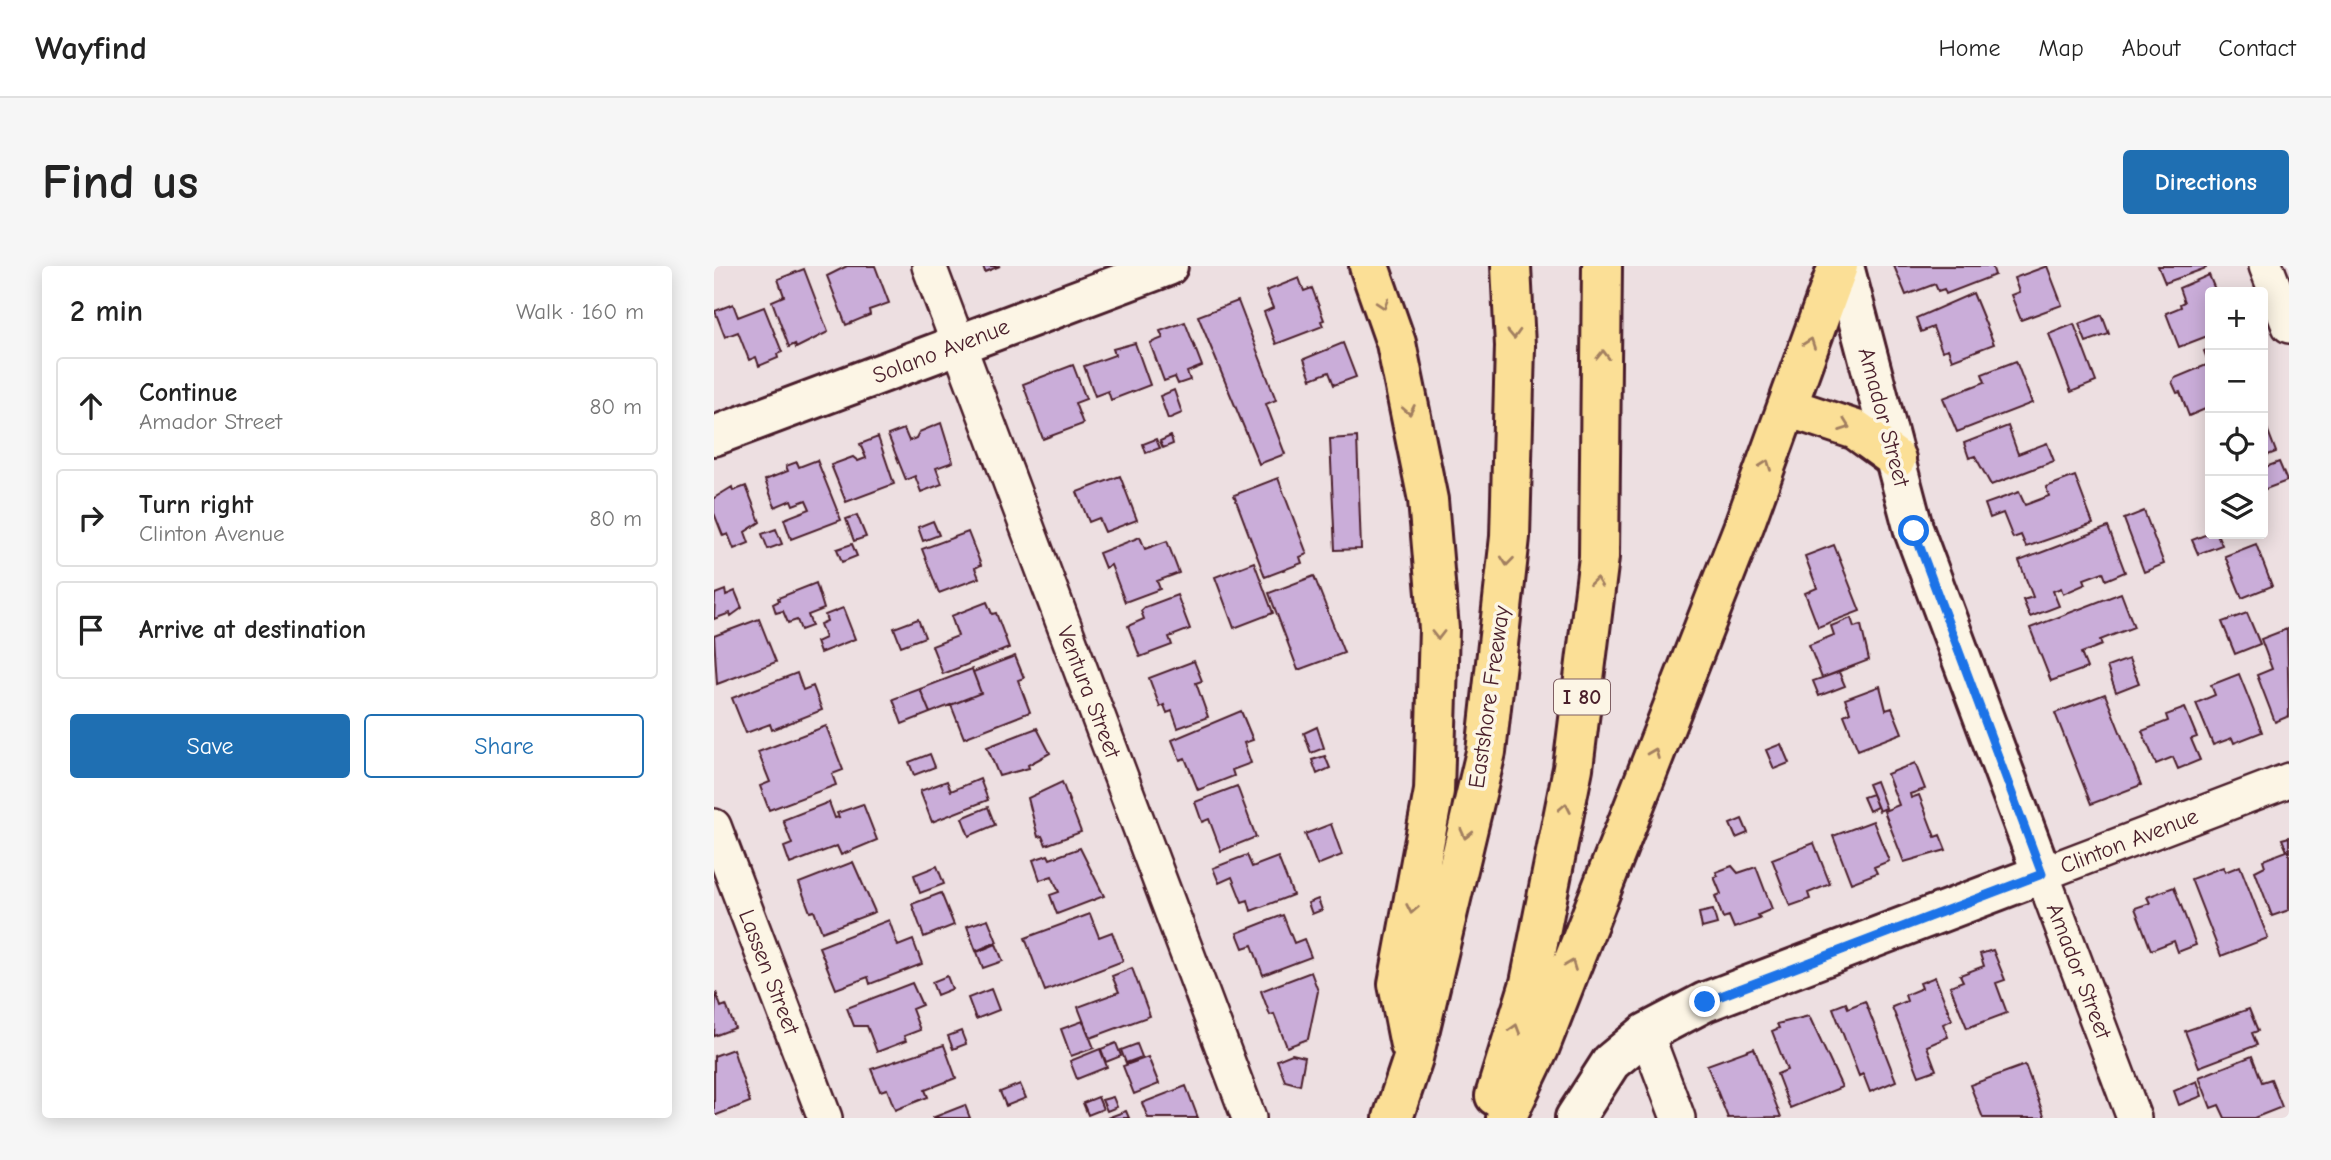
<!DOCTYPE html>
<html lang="en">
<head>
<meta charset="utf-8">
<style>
	:root { --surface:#fff; --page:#f6f6f6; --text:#222; --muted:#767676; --line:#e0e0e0; --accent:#1f6fb2 }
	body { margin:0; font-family:"Comic Neue",sans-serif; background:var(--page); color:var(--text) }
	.controls { position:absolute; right:21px; top:21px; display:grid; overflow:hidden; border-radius:7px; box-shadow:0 4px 18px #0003 }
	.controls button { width:63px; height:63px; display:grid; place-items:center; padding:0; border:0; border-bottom:2px solid var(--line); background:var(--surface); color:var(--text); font:35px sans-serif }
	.stop { position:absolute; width:21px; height:21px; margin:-16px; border:5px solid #1a73e8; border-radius:50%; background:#fff }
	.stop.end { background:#1a73e8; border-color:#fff; box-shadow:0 2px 7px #0008 }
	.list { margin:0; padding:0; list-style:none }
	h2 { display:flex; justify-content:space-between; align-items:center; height:91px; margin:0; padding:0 28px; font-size:30px }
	h2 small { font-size:23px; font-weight:400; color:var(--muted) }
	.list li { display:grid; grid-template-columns:46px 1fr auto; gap:21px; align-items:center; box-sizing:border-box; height:98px; margin:0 14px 14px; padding:0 14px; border:2px solid var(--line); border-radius:7px }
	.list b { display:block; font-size:26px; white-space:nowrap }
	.list p { margin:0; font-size:23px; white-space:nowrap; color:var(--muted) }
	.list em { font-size:23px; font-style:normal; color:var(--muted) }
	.actions { display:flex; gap:14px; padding:21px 28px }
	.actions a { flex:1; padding:16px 0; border:2px solid var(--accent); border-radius:7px; text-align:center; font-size:24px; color:var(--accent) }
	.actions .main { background:var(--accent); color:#fff }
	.icon { flex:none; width:38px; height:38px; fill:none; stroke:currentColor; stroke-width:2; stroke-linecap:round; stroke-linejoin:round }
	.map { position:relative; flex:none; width:1575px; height:852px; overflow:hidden; border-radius:7px }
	header { display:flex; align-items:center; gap:42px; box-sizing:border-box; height:98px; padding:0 35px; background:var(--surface); border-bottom:2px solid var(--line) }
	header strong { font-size:33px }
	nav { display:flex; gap:38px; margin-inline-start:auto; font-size:24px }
	.intro { display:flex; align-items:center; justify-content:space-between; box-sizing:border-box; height:168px; padding:0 42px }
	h1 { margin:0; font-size:49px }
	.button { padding:18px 32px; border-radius:7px; background:var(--accent); color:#fff; font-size:24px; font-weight:700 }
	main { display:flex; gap:42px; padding:0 42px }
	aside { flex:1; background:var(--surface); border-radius:7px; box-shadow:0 4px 18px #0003 }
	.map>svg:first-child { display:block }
</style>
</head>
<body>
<header>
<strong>Wayfind</strong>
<nav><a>Home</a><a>Map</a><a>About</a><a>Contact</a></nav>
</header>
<div class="intro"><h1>Find us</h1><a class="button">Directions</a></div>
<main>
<aside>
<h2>2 min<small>Walk · 160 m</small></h2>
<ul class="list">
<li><svg class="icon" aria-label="ahead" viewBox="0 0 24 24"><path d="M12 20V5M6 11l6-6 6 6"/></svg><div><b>Continue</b><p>Amador Street</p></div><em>80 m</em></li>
<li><svg class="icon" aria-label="right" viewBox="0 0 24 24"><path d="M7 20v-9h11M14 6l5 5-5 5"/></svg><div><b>Turn right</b><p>Clinton Avenue</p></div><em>80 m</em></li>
<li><svg class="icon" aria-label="arrive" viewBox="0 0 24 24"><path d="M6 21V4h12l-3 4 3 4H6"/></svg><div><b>Arrive at destination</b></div></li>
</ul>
<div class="actions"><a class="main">Save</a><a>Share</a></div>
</aside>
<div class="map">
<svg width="1575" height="852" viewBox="0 0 1575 852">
	<rect width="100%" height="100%" fill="#eddfe1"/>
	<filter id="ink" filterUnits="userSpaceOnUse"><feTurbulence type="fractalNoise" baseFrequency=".0143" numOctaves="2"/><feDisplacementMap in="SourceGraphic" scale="14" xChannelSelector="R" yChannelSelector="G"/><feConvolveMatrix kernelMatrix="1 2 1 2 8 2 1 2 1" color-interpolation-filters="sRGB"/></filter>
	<g filter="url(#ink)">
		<path fill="#caadd9" stroke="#4a1f2b" stroke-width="2" d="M133,0H161L175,37L155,44L156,49L132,59L113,10Z
			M269,0H286L271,6Z
			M1180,0H1278L1281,9L1232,28L1230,23L1224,25L1221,18L1192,29Z
			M1333,0L1348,39L1307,54L1297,29L1305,26L1300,12Z
			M1444,0H1492V2L1451,17Z
			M90,3L114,66L82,82L81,78L75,81L58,35L70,30L64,13Z
			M1495,9L1502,26H1496V69L1465,81L1452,47L1467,41L1466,38L1470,36L1465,22Z
			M585,12L590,25L598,22L610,54L607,55L609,60L562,78L550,46L559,42L552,25Z
			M1259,27L1280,78L1238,94L1234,83L1228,85L1219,61L1207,66L1202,52Z
			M524,35L562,134L552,138L571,188L545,198L484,50Z
			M19,38L24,51L50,41L68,86L63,88L64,92L45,100L42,91L35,94L24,66L11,71L1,45Z
			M1388,49L1395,68L1372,76L1365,58Z
			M471,56L488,100L473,106L476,114L464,118L461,111L450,115L436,77L449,72L446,65Z
			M1360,58L1382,116L1357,126L1335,68Z
			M421,77L436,119L397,134L394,125L381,130L370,100L401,89L399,83Z
			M629,77L642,111L620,119L615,106L597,113L590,93Z
			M1496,82V141L1475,150L1466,126L1463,127L1458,116L1461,112L1495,98L1490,85Z
			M1302,95L1318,137L1243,166L1229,132L1271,116L1268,108Z
			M359,99L372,133L361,137L369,158L329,173L309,118Z
			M460,124L468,147L454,153L446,130Z
			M1549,152L1562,186L1549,191Z
			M227,157L239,196L222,202L228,218L207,226L201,210L192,214L174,169L190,163L195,175L202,172L205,166Z
			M1294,160L1304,188L1333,177L1340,195L1277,219L1261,190L1255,192L1250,177Z
			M457,170L459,178L449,182L446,175Z
			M164,171L180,218L132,236L117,199L139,191L144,195L152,192L146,178Z
			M643,171L647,283L621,284L616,173Z
			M442,173L446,182L432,187L429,178Z
			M103,194L127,254L77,273L70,253L96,243L92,234L79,239L77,234L61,241L51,214L74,205L72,200L83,196L85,201Z
			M1565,196L1573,215L1549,224V202Z
			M406,210L423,254L391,266L385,252L375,256L363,226Z
			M1361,210L1379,258L1312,281L1307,269L1299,272L1289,247L1276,252L1271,238L1305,226L1311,239L1335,230L1332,221Z
			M564,212L593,288L586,291L588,297L551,311L520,229Z
			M32,220L46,256L31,266L35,277L20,283L14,268L9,270L0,247V232L18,221L19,225Z
			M1430,245L1450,298L1430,306L1410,253Z
			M143,249L152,271L140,275L132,253Z
			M219,255L225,269L209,275L204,261Z
			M1394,261L1411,306L1392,314L1389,306L1370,313L1372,318L1349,328L1347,322L1339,325L1345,340L1316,351L1309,334L1319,331L1305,295Z
			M62,263L68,278L54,283L48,268Z
			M254,266L267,299L261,302L265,312L225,327L208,283Z
			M1496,267L1503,268L1508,279L1484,288L1478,274Z
			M426,271L431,283L453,275L465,307L443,315L446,323L411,336L397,299L391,302L385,287Z
			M138,278L143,290L128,296L123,283Z
			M1542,278L1558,320L1528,332L1511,290Z
			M1120,279L1146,345L1104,361L1091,327L1103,322L1091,290Z
			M540,296L559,347L520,362L501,311Z
			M600,310L630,387L584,404L555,327Z
			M102,317L110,343L94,349L98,360L87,364L83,354L74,357L69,345L62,347L59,338L65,335L64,332Z
			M11,324L12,329L21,325L28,342L17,350L16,347L0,353L1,328Z
			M1407,327L1420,361L1386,374L1388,379L1367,387L1373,402L1337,415L1316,362Z
			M463,329L476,363L455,371L458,379L426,391L414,360L430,353L427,345L431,341Z
			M273,336L278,348L282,347L295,382L229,408L218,380L244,370L237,350Z
			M129,342L141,373L106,387L102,376L111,372L106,358L113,355L111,349Z
			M1533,347L1546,378L1521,388L1508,356Z
			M1137,352L1140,361L1147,359L1155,394L1108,412L1095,379L1120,369L1117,360Z
			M45,353L62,396L3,418L0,370Z
			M204,353L211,371L187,380L180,362Z
			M1573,363L1575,450L1561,456L1543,409L1558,403L1547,373Z
			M301,390L310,412L304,414L316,446L250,472L237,439L267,427L259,406Z
			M1415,393L1425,417L1402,426L1393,401Z
			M480,395L488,415L482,417L494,451L464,462L458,445L453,447L450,439L446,441L435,412Z
			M258,403L267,427L216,447L206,423Z
			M1125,406L1131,420L1105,430L1099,415Z
			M83,407L89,424L99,420L108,444L58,464L56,458L32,467L18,432Z
			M1525,408L1548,466L1520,477L1518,472L1499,479L1482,437L1501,429L1497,419Z
			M1166,420L1172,444L1178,442L1188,467L1144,484L1130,449L1136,446L1131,433Z
			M206,423L216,447L188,458L179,433Z
			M1391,428L1427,519L1377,538L1341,447Z
			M1471,442L1483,471L1477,473L1486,494L1464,503L1459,491L1442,498L1428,465L1454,455L1452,449Z
			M527,445L539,474L530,477L537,497L518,504L520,510L484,524L471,492L466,494L458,474Z
			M112,460L129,504L118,508L122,519L55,544L46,520L56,516L44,486Z
			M603,461L610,482L597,487L590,467Z
			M323,462L336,487L314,499L315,502L285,510L273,481Z
			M1067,478L1075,497L1060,503L1052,484Z
			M216,488L221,501L200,509L195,496Z
			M611,490L616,502L603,508L598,494Z
			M1201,497L1211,523L1196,528L1197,532L1205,529L1221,571L1226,569L1232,584L1190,596L1170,545L1185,539L1173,508Z
			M266,513L274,534L218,556L206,525L233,515L237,525Z
			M1162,515L1172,542L1165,545L1154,518Z
			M348,516L367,566L332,579L328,570L324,571L314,532Z
			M523,520L542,571L507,585L495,553L488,556L481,536Z
			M1158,528L1163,541L1155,545L1149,531Z
			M115,536L121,552L125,551L123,547L149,538L163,574L127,589L123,580L76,598L70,581L78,578L69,554Z
			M274,541L281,559L255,570L248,552Z
			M1028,553L1034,567L1022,572L1016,558Z
			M1159,555L1175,595L1160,601L1163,607L1137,617L1119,570Z
			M617,558L628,589L603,599L591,568Z
			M1575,571V644L1558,650L1541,605L1551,600L1549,594L1573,585L1568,573Z
			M1100,577L1116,618L1094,627L1096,633L1076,640L1058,593Z
			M366,582L390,630L343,648L336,629L345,626L338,610L326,614L319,594L334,589L336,593Z
			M533,589L538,601L564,591L579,629L537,645L534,634L528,636L518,611L505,617L499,602Z
			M139,596L161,646L108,666L100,645L96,646L85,617Z
			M223,600L230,618L206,627L200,609Z
			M1018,600L1024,607L1042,601L1058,643L1044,649L1046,653L1020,662L1015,650L1009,652L1001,630L1007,628L1000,611L1004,610L1002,606Z
			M1526,600L1554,672L1507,690L1477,613L1509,601L1511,606Z
			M1460,621L1482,679L1464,686L1460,675L1437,684L1421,642L1436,637L1433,631Z
			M227,627L240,659L210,671L198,638Z
			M604,633L608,644L598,648L594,637Z
			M999,644L1003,658L988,662L985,647Z
			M376,648L385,671L398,666L409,695L331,725L311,672Z
			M569,649L580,677L590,673L597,691L549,709L538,679L529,682L523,667Z
			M274,653L283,676L262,685L253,660Z
			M175,654L184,680L199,674L208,698L156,718L154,711L122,723L105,681Z
			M282,678L289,695L269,702L263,686Z
			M1279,684L1291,714L1282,717L1293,747L1253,762L1236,720L1249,715L1246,709L1270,700L1266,688Z
			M418,702L436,750L376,772L364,741L405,726L398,710Z
			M597,706L604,725L594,773L573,781L560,748L556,749L547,725Z
			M233,710L238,723L223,729L218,716Z
			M1221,711L1238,754L1229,758L1234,771L1213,780L1222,804L1205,810L1178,741L1193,735L1191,729L1208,722L1206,717Z
			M198,717L208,739L198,743L206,764L190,770L192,775L163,786L153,760H140L133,742Z
			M277,723L285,744L262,753L254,732Z
			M2,726L7,741L12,739L21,762L0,770Z
			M1151,735L1182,815L1156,826L1149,808L1145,810L1119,742L1132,737L1134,742Z
			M1535,743L1544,765L1538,767L1543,779L1485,801L1471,765Z
			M1095,750L1128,821L1076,842L1063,808L1073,804L1058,765L1065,762L1063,758Z
			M369,755L380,782L357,790L347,763Z
			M247,765L252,778L239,783L234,770Z
			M402,777L407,790L392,796L387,783Z
			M423,778L428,791L412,797L407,784Z
			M230,779L242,812L211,824L214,831L181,844L173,823L166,825L157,803Z
			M1040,782L1067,851L1014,852L993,799Z
			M19,783L36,836L0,850V790Z
			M386,783L393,801L363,813L356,795Z
			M578,788L591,791L586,819L571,815L563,794Z
			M1538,790L1548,816L1557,813L1568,841L1540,852H1511L1505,839L1497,842L1485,811Z
			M434,791L445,818L420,828L409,800Z
			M1311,799L1331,852H1269L1256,819Z
			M1483,815L1488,830L1465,839L1460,825Z
			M306,818L312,832L292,840L286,826Z
			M472,820L484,852H434L428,837Z
			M384,831L389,843L374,849L369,837Z
			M399,831L403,841L393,845L388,834Z
			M251,839L256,852H218Z
			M412,845L415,852H393Z"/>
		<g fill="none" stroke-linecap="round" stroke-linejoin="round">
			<g stroke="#4a1f2b" stroke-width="38">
				<path id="minor" d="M215,0L535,852
					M1552,0L1575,60
					M0,560L111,852
					M932,767L964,852
					M1420,852L1328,608L1575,514"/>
			</g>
			<g stroke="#4a1f2b" stroke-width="44">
				<path id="tertiary" d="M0,170L454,0
					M861,852L897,796L932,767L991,736L1328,608L1200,265L1130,0"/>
			</g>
			<g stroke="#4a1f2b" stroke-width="44">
				<path id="motorway" d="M655,0L682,77L714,234L725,363L720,525L684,718L696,779
					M1073,141L1142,164L1182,193
					M781,830L816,717L859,502L885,291L888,0
					M679,852L699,792L772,486L796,271L801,80L797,0
					M792,852L825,783L1031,257L1124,0"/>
			</g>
			<use href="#minor" stroke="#fcf5e5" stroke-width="33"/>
			<use href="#tertiary" stroke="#fcf5e5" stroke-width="38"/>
			<use href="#motorway" stroke="#fbdf96" stroke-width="38"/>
		</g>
		<defs><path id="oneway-chevron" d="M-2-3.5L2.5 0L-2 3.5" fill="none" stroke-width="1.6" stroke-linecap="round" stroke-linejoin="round" transform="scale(1.75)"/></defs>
		<g stroke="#a27f60">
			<use href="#oneway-chevron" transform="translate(669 38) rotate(71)"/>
			<use href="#oneway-chevron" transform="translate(800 68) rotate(88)"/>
			<use href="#oneway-chevron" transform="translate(1096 77) rotate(-70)"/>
			<use href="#oneway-chevron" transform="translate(889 89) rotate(-89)"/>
			<use href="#oneway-chevron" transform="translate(695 144) rotate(79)"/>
			<use href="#oneway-chevron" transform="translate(1131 160) rotate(20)"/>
			<use href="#oneway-chevron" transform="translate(1052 199) rotate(-70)"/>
			<use href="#oneway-chevron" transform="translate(793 295) rotate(96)"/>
			<use href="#oneway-chevron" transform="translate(882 316) rotate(-83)"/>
			<use href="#oneway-chevron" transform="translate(724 369) rotate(90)"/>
			<use href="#oneway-chevron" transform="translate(940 487) rotate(-68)"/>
			<use href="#oneway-chevron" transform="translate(851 542) rotate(-79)"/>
			<use href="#oneway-chevron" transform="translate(752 568) rotate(104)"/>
			<use href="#oneway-chevron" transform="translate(698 643) rotate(101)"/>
			<use href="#oneway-chevron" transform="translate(857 699) rotate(-69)"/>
			<use href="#oneway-chevron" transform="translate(801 763) rotate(-73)"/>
		</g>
	</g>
	<g fill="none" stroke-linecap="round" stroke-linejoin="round" filter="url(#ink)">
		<path stroke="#1a73e8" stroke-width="9" d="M991,736L1328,608L1200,265"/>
	</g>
	<g text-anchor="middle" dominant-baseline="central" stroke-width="7" stroke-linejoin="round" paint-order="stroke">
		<rect fill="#fcf5e5" stroke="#7f5f63" stroke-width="2" x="840" y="413.5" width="56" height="35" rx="5"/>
		<g font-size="21" font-weight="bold" fill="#4a1f2b">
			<text x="868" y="431">I 80</text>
		</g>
		<g font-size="23" fill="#4a1f2b" stroke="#fcf5e5">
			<text transform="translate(227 85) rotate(-21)">Solano Avenue</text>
			<text transform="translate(1170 151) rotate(75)">Amador Street</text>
			<text transform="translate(375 426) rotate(69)">Ventura Street</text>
			<text transform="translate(775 431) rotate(-82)">Eastshore Freeway</text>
			<text transform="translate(1415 575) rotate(-21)">Clinton Avenue</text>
			<text transform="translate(1365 705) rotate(69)">Amador Street</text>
			<text transform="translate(55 706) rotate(69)">Lassen Street</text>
		</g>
	</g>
</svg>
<div class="controls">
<button>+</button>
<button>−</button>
<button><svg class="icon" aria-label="locate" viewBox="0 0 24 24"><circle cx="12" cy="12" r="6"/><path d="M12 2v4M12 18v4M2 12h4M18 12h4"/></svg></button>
<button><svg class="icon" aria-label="layers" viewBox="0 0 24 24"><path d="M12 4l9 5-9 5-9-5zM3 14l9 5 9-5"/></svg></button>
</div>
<div class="stop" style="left:1200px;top:265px"></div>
<div class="stop end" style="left:991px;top:736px"></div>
</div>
</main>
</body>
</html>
